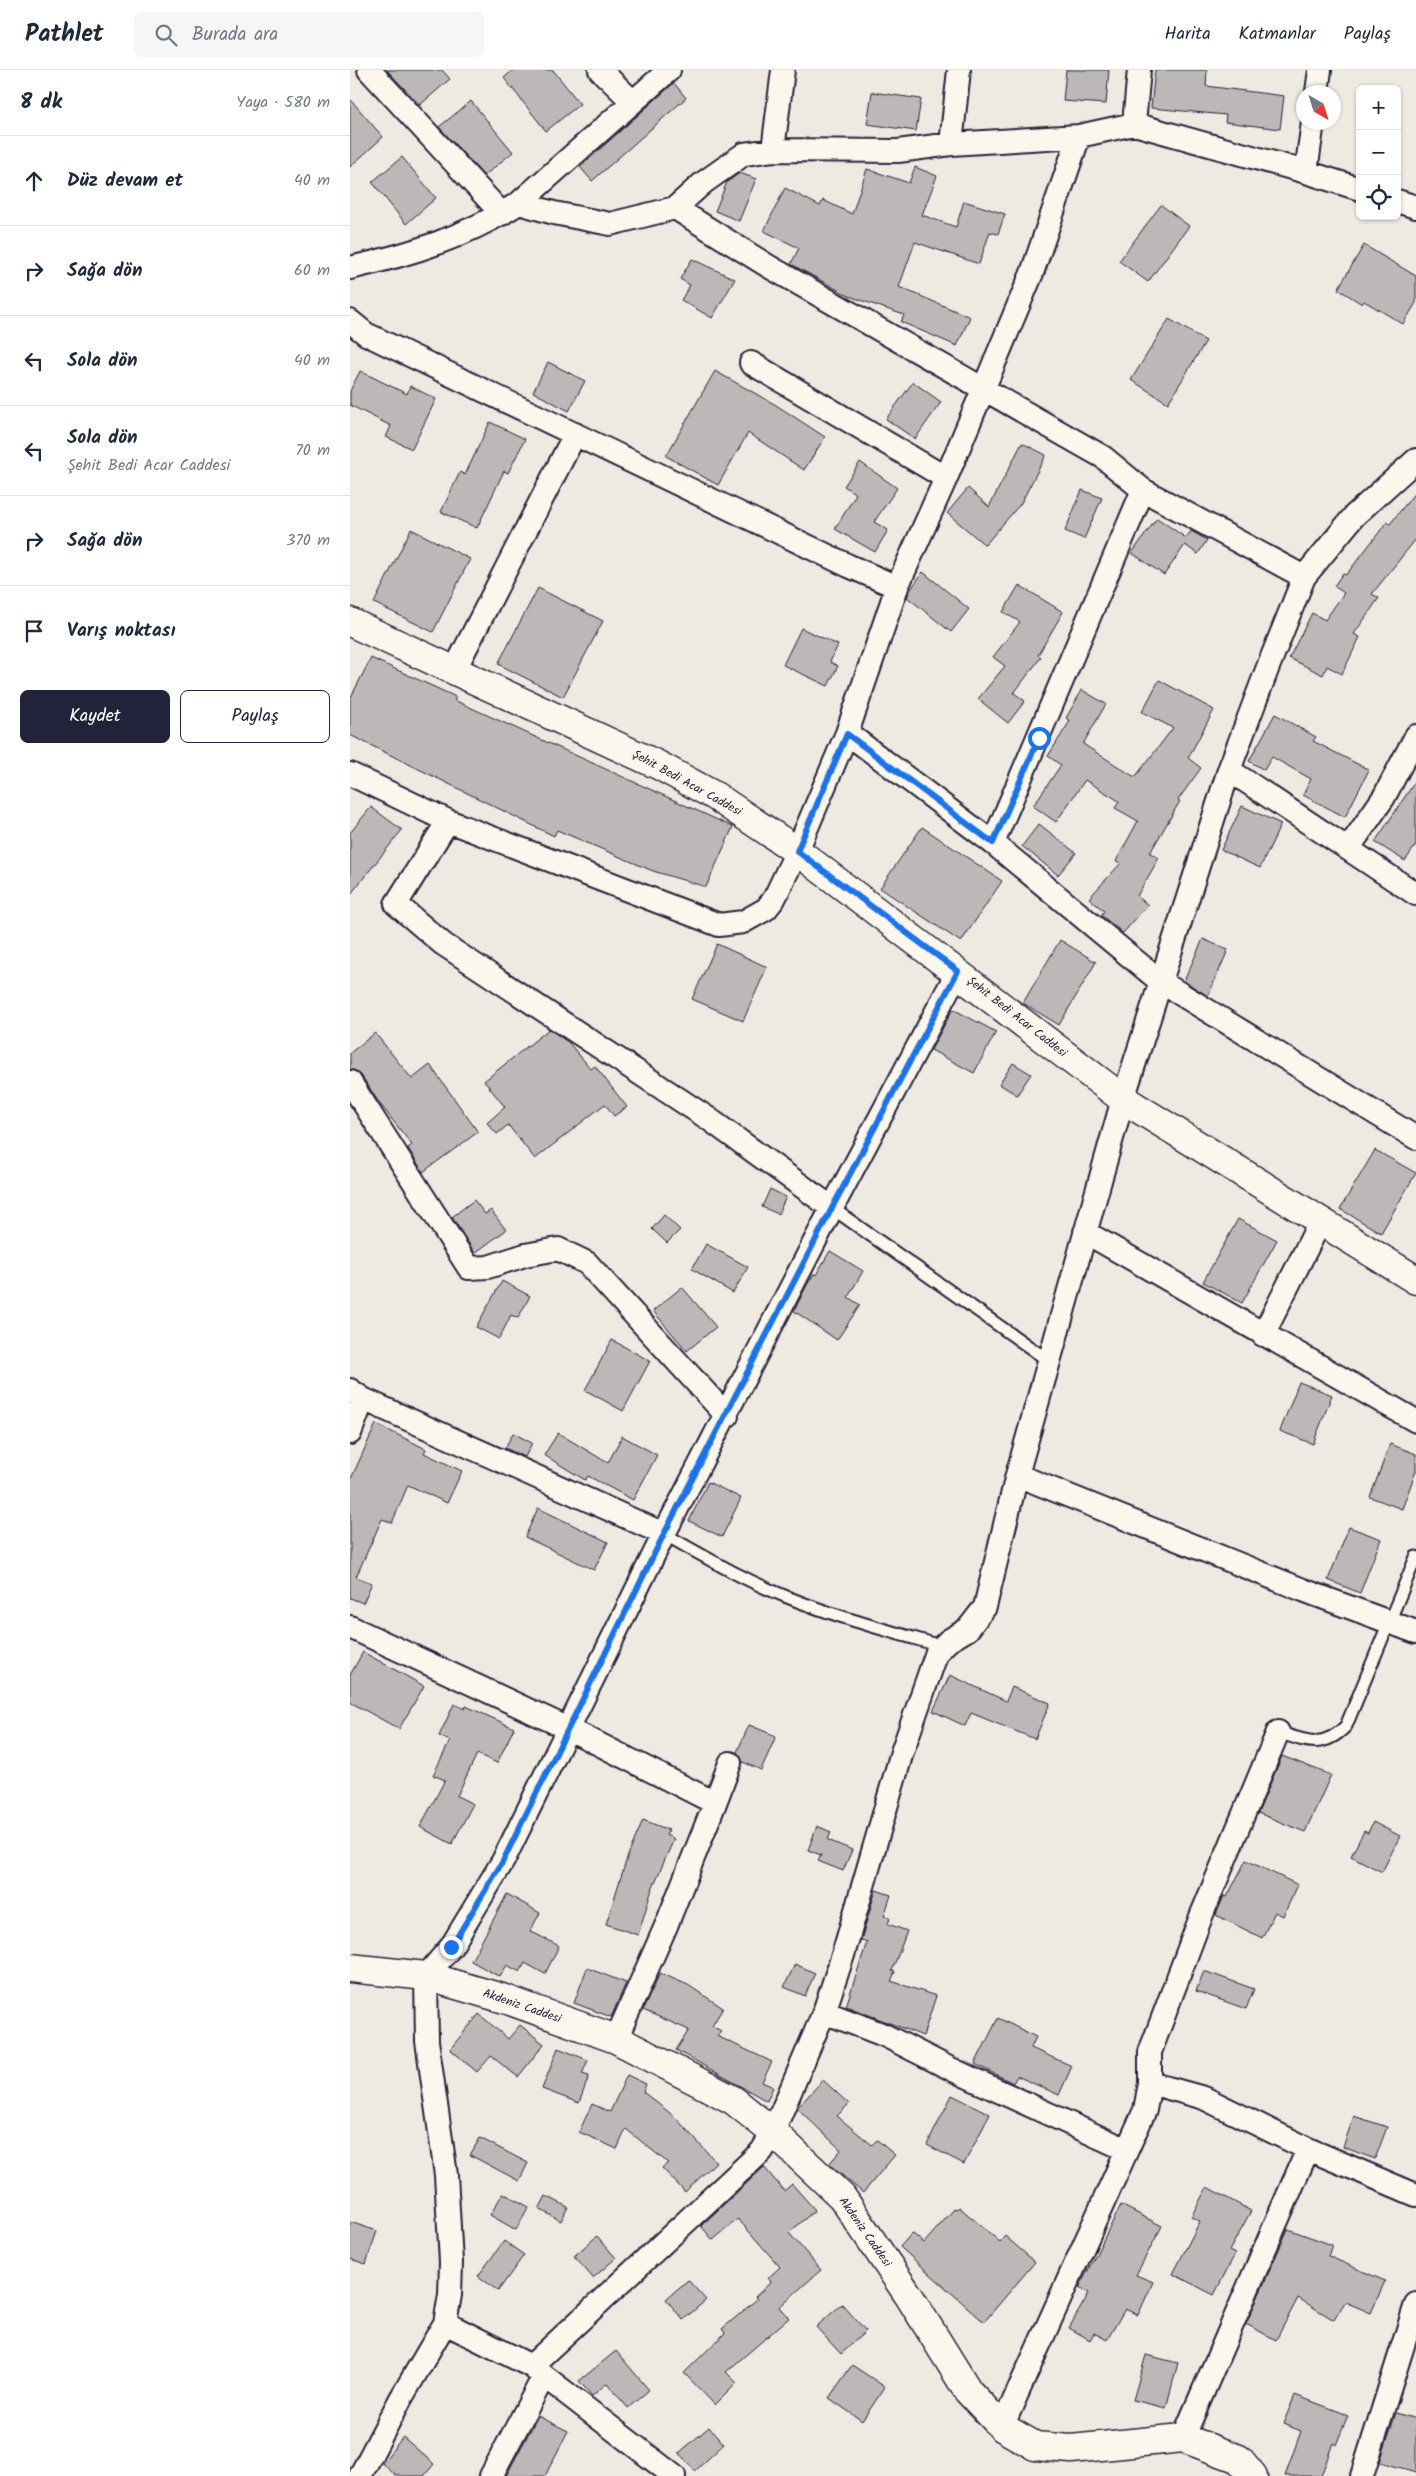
<!DOCTYPE html>
<html lang="tr">
<head>
<meta charset="utf-8">
<style>
	:root { --surface:#fff; --page:#f6f6f7; --text:#1f2937; --muted:#747a83; --line:#e0e1e3; --accent:#22223b }
	body { margin:0; font-family:Kalam,sans-serif; background:var(--page); color:var(--text) }
	.controls { position:absolute; right:15px; top:15px; display:grid; overflow:hidden; border-radius:8px; box-shadow:0 1px 4px #0004 }
	.controls button { width:45px; height:45px; display:grid; place-items:center; padding:0; border:0; border-bottom:1px solid var(--line); background:var(--surface); color:var(--text); font:25px sans-serif }
	.compass { position:absolute; left:946px; top:15px; width:45px; height:45px; border-radius:50%; background:var(--surface); box-shadow:0 1px 4px #0004; rotate:141deg }
	.stop { position:absolute; width:15px; height:15px; margin:-11px; border:4px solid #1a73e8; border-radius:50%; background:#fff }
	.stop.end { background:#1a73e8; border-color:#fff; box-shadow:0 1px 5px #0008 }
	.list { margin:0; padding:0; list-style:none }
	h2 { display:flex; justify-content:space-between; align-items:center; height:65px; margin:0; padding:0 20px; font-size:21px }
	h2 small { font-size:16px; font-weight:400; color:var(--muted) }
	.list li { display:grid; grid-template-columns:32px 1fr auto; gap:15px; align-items:center; box-sizing:border-box; height:90px; padding:0 20px; border-top:1px solid var(--line) }
	.list b { display:block; font-size:19px; white-space:nowrap }
	.list p { margin:0; font-size:16px; white-space:nowrap; color:var(--muted) }
	.list em { font-size:16px; font-style:normal; color:var(--muted) }
	.actions { display:flex; gap:10px; padding:15px 20px }
	.actions a { flex:1; padding:11px 0; border:1px solid var(--accent); border-radius:8px; text-align:center; font-size:18px; color:var(--accent) }
	.actions .main { background:var(--accent); color:#fff }
	.icon { flex:none; width:28px; height:28px; fill:none; stroke:currentColor; stroke-width:2; stroke-linecap:round; stroke-linejoin:round }
	.map { position:relative; flex:none; width:1066px; height:2406px; overflow:hidden }
	header { display:flex; align-items:center; gap:30px; box-sizing:border-box; height:70px; padding:0 25px; background:var(--surface); border-bottom:1px solid var(--line) }
	header strong { font-size:24px }
	nav { display:flex; gap:28px; margin-inline-start:auto; font-size:18px }
	.search { width:350px; height:45px; background:var(--page); display:flex; align-items:center; gap:12px; box-sizing:border-box; padding:0 18px; border-radius:8px; color:var(--muted); font-size:19px }
	main { display:flex }
	aside { flex:1; background:var(--surface) }
	.map>svg:first-child { display:block }
</style>
</head>
<body>
<header>
<strong>Pathlet</strong>
<div class="search"><svg class="icon" aria-label="search" viewBox="0 0 24 24"><circle cx="10" cy="10" r="6"/><path d="M15 15l6 6"/></svg>Burada ara</div>
<nav><a>Harita</a><a>Katmanlar</a><a>Paylaş</a></nav>
</header>
<main>
<aside>
<h2>8 dk<small>Yaya · 580 m</small></h2>
<ul class="list">
<li><svg class="icon" aria-label="ahead" viewBox="0 0 24 24"><path d="M12 20V5M6 11l6-6 6 6"/></svg><div><b>Düz devam et</b></div><em>40 m</em></li>
<li><svg class="icon" aria-label="right" viewBox="0 0 24 24"><path d="M7 20v-9h11M14 6l5 5-5 5"/></svg><div><b>Sağa dön</b></div><em>60 m</em></li>
<li><svg class="icon" aria-label="left" viewBox="0 0 24 24"><path d="M17 20v-9H6M10 6l-5 5 5 5"/></svg><div><b>Sola dön</b></div><em>40 m</em></li>
<li><svg class="icon" aria-label="left" viewBox="0 0 24 24"><path d="M17 20v-9H6M10 6l-5 5 5 5"/></svg><div><b>Sola dön</b><p>Şehit Bedi Acar Caddesi</p></div><em>70 m</em></li>
<li><svg class="icon" aria-label="right" viewBox="0 0 24 24"><path d="M7 20v-9h11M14 6l5 5-5 5"/></svg><div><b>Sağa dön</b></div><em>370 m</em></li>
<li><svg class="icon" aria-label="arrive" viewBox="0 0 24 24"><path d="M6 21V4h12l-3 4 3 4H6"/></svg><div><b>Varış noktası</b></div></li>
</ul>
<div class="actions"><a class="main">Kaydet</a><a>Paylaş</a></div>
</aside>
<div class="map">
<svg width="1066" height="2406" viewBox="0 0 1066 2406">
	<rect width="100%" height="100%" fill="#eeeae2"/>
	<filter id="ink" filterUnits="userSpaceOnUse"><feTurbulence type="fractalNoise" baseFrequency=".02" numOctaves="2"/><feDisplacementMap in="SourceGraphic" scale="10" xChannelSelector="R" yChannelSelector="G"/><feConvolveMatrix kernelMatrix="1 2 1 2 8 2 1 2 1" color-interpolation-filters="sRGB"/></filter>
	<g filter="url(#ink)">
		<path fill="#bcb8b8" stroke="#22223b" d="M37,0H92L100,9L70,35Z
			M163,0H203L230,34L196,61L154,8Z
			M716,0H759L756,34L713,31Z
			M805,0H857L856,16L934,26L930,59L875,52L876,45L801,38Z
			M324,13L336,28L242,111L230,97Z
			M522,22L571,29L566,61L517,54Z
			M0,29L33,67L0,97Z
			M121,31L163,82L134,106L89,57Z
			M52,87L86,128L56,154L22,112Z
			M565,97L587,106L572,145L606,157L614,131L655,144L648,164L640,162L629,194L565,172L549,217L620,247L607,276L551,252L554,245L499,226L441,194L449,178L414,161L435,118L470,136L473,130L502,144L517,99L559,113Z
			M390,103L406,109L389,151L365,141L377,112Z
			M811,135L839,156L798,212L769,191Z
			M1014,175L1066,206V233L1053,254L1014,231L1012,234L988,219Z
			M342,189L385,209L362,248L331,230L340,215L330,209Z
			M819,249L856,271L818,333L781,310Z
			M198,292L235,311L219,341L183,322Z
			M10,301L57,324L60,316L86,329L62,379L36,367L41,356L0,335V321Z
			M365,301L426,335L475,367L454,400L398,363L368,415L316,386Z
			M563,312L591,332L565,369L536,349Z
			M140,352L175,369L158,403L154,401L127,458L91,442L110,402L115,405Z
			M672,373L696,385L671,433L635,475L597,443L618,418L639,437Z
			M510,392L547,418L524,452L538,460L525,482L485,459L506,424L494,416Z
			M732,420L752,428L734,469L715,461Z
			M1066,421V469L1022,524L1029,528L1004,564L1010,567L992,604L977,596L973,605L939,588L962,543L975,550L994,523L984,516L993,503L996,505L1037,452L1040,454Z
			M807,448L836,468L841,461L857,470L848,484L835,475L814,505L782,483Z
			M61,459L120,489L83,562L24,533Z
			M573,502L619,539L601,562L557,527L561,519Z
			M669,515L713,542L688,585L691,587L664,623L675,631L658,653L628,629L655,596L643,587L670,552L653,542Z
			M188,518L253,551L213,627L148,594Z
			M451,558L488,575L480,592L488,596L478,616L433,595Z
			M21,588L106,627L104,630L383,757L356,817L303,801L207,760L204,766L0,665V629Z
			M809,610L864,640L838,688L851,698L828,730L830,731L800,783L809,788L787,826L798,835L773,863L751,845L754,841L739,828L771,793L766,791L788,751L765,738L769,731L735,710L706,752L683,736L711,695L698,686L720,651L716,648L732,620L756,634L733,674L783,706H786L823,658L792,642Z
			M925,644L966,667L963,671L1019,700L995,747L953,725L961,709L922,687L914,700L899,691Z
			M1066,710V775L1055,791L1025,772Z
			M892,736L931,754L910,798L871,780Z
			M21,737L52,760L0,825V763Z
			M689,754L726,783L708,805L672,776Z
			M572,757L652,811L611,872L530,818Z
			M853,869L878,880L858,926L834,911Z
			M710,870L746,892L709,955L673,933Z
			M367,874L417,897L393,951L342,929Z
			M603,939L646,962L624,1003L581,980Z
			M199,959L219,973L241,999L245,996L277,1037L264,1046L255,1034L185,1089L158,1055L147,1064L137,1053L155,1037L134,1011Z
			M25,963L62,1009L80,995L128,1062L73,1102L58,1078L62,1075L30,1034L11,1005L0,999V983Z
			M663,993L681,1004L667,1025L649,1014Z
			M1025,1080L1066,1103L1031,1163L990,1139Z
			M420,1119L436,1127L428,1144L412,1137Z
			M124,1130L135,1144L141,1140L156,1160L125,1183L102,1147Z
			M314,1145L330,1160L317,1173L302,1159Z
			M888,1149L927,1170L892,1233L853,1212Z
			M356,1174L398,1197L383,1223L342,1199Z
			M480,1181L513,1201L498,1227L510,1235L487,1270L444,1241L457,1215L464,1204L466,1205Z
			M152,1211L180,1226L168,1248L161,1245L149,1269L126,1257Z
			M332,1217L366,1257L337,1281L303,1241Z
			M262,1270L300,1291L273,1341L235,1320Z
			M949,1312L982,1325L963,1374L930,1361Z
			M26,1354L76,1379L74,1383L112,1401L97,1433L58,1415L42,1453L32,1449L6,1507L22,1513L13,1533L0,1528V1411Z
			M163,1363L182,1373L175,1387L155,1378Z
			M208,1363L258,1393L272,1366L307,1385L283,1430L238,1406L235,1410L194,1385Z
			M1040,1374L1066,1384V1401L1052,1439L1020,1427Z
			M358,1412L391,1428L372,1467L339,1451Z
			M188,1438L258,1472L244,1500L175,1467Z
			M999,1457L1031,1469L1010,1523L978,1510Z
			M13,1582L74,1616L49,1659L0,1632V1605Z
			M600,1605L656,1631L662,1617L700,1633L685,1669L621,1643L615,1656L583,1641Z
			M104,1634L115,1639L116,1636L164,1658L147,1693L127,1684L107,1726L123,1734L102,1774L70,1757L95,1710L83,1705L100,1671L89,1666Z
			M399,1655L426,1666L411,1700L393,1692L387,1682Z
			M932,1686L981,1705L955,1762L908,1743Z
			M293,1750L319,1760L316,1765L324,1769L302,1819L288,1865L256,1854L277,1788Z
			M1023,1752L1050,1766L1032,1802L1001,1786L1014,1761L1018,1763Z
			M467,1756L481,1762L478,1770L502,1780L493,1801L468,1791L471,1785L458,1780Z
			M896,1790L948,1815L933,1846L925,1842L912,1868L866,1845L874,1826L877,1827Z
			M526,1820L541,1825L534,1846L540,1848L538,1854L557,1861L542,1901L545,1902L541,1911L586,1926L573,1966L496,1936L517,1872L511,1870Z
			M157,1824L190,1843L180,1861L209,1876L195,1904L175,1893L170,1902L157,1895L150,1907L121,1891Z
			M445,1894L465,1903L455,1926L434,1917Z
			M237,1898L276,1913L261,1947L224,1933Z
			M854,1901L904,1919L896,1939L846,1921Z
			M310,1903L338,1915L373,1938L362,1956L371,1961L367,1966L422,1992L412,2012L423,2017L417,2031L326,1980L339,1960L293,1940Z
			M129,1944L158,1969L170,1955L194,1974L168,2007L141,1986L127,2002L100,1979Z
			M648,1948L686,1967L681,1978L722,1996L709,2025L667,2006L663,2013L625,1994Z
			M208,1978L238,1990L232,2004L239,2006L229,2033L192,2019Z
			M277,2005L296,2014L293,2022L325,2047L366,2092L335,2122L312,2098L318,2093L276,2059L267,2079L229,2062L242,2034L260,2042Z
			M473,2010L499,2034L487,2046L522,2075L527,2070L545,2085L513,2123L479,2094L491,2080L447,2038Z
			M602,2025L640,2044L614,2094L577,2075Z
			M1004,2046L1037,2057L1025,2089L993,2077Z
			M130,2068L178,2093L169,2111L120,2085Z
			M414,2097L434,2121L442,2114L465,2140L439,2163L471,2200L429,2237L439,2248L376,2302L387,2313L365,2335L334,2303L375,2263L372,2259L407,2229L405,2227L421,2212L418,2208L430,2197L388,2149L363,2170L351,2156Z
			M857,2117L901,2141L879,2181L885,2184L864,2225L823,2204L850,2151L841,2147Z
			M153,2123L179,2137L166,2160L140,2145Z
			M196,2126L218,2137L211,2151L189,2139Z
			M771,2135L812,2156L786,2205L803,2212L788,2245L775,2239L757,2270L744,2263L740,2270L719,2258L739,2223L729,2218Z
			M609,2137L650,2172L655,2166L685,2192L634,2252L550,2177L562,2163L574,2173L605,2138L607,2139Z
			M0,2152L27,2161L16,2194L0,2189Z
			M938,2159L982,2175L978,2186L1035,2211L1021,2243L995,2232L984,2250L948,2228L926,2270L896,2254Z
			M247,2166L266,2188L243,2208L224,2186Z
			M154,2171L174,2185L148,2221L128,2206Z
			M338,2210L356,2230L333,2250L316,2229Z
			M492,2234L516,2261L491,2284L466,2257Z
			M266,2281L299,2320L278,2338L257,2313L242,2326L229,2311Z
			M796,2285L828,2293L816,2338L783,2330Z
			M502,2295L535,2317L512,2351L479,2328Z
			M945,2325L998,2345L986,2375L983,2373L971,2406H935L951,2361L933,2354Z
			M1046,2343L1066,2349V2402L1030,2392Z
			M188,2346L218,2361L195,2406H156Z
			M359,2357L374,2374L345,2401L329,2383Z
			M53,2367L84,2394L74,2406H46L32,2393Z"/>
		<g fill="none" stroke-linecap="round" stroke-linejoin="round">
			<g stroke="#22223b" stroke-width="15">
				<path id="lane" d="M482,1138L699,1291
					M314,1464C355,1487 394,1510 437,1527C487,1547 539,1561 591,1576
					M928,1662C955,1671 973,1680 996,1656L1066,1487"/>
			</g>
			<g stroke="#22223b" stroke-width="26">
				<path id="street" d="M19,0L152,144
					M250,0L282,31
					M967,22L970,0
					M784,54L789,0
					M601,74L609,0
					M423,80L433,0
					M956,102L963,52
					M1047,131L1066,137
					M169,133L204,143L260,154L325,138L353,113L394,84L423,80L548,81L601,74L729,66L784,54L956,102L1010,119
					M325,138L418,196L753,387L793,420L643,773
					M0,198C62,184 115,167 169,133L319,0
					M0,251L16,264L499,496L547,517
					M401,293L596,408
					M793,420L954,507
					M105,599L225,364
					M497,663L643,773L811,912L1066,1068
					M879,700L1066,824
					M0,704L98,751L369,855L393,852L416,839L424,829L447,781L497,663L547,517L596,408L682,203L729,66
					M98,751L46,834L93,874L359,1049L482,1138
					M998,779L1034,727L1066,666
					M0,1012L119,1198L138,1197L175,1185L208,1179L237,1193L377,1346
					M735,1162L1066,1351
					M913,1265L970,1152
					M0,1320L13,1329L314,1464
					M0,1363L13,1329
					M667,1405L953,1520L1066,1562
					M0,1557L219,1659L365,1733L316,1856L266,1969
					M365,1733L380,1693
					M474,1942L534,1965L601,1999L777,2080
					M800,2013L854,2028L958,2079L1066,2125
					M95,2253L181,2296L324,2406
					M181,2296L412,2081L423,2062L474,1942L493,1885L552,1682L587,1582L598,1571L618,1559L635,1537L667,1405L773,1029L879,700L918,597L954,507L1005,445L1066,390
					M652,2357L795,2040L800,2013V1982L852,1844L928,1662
					M833,2368L958,2079
					M10,2406L50,2330L95,2253L100,2225L101,2192L96,2105L77,1971L76,1906L101,1877L153,1791L314,1464L482,1138L608,901
					M141,2406L194,2306
					M1012,2406L1066,2234"/>
			</g>
			<g stroke="#22223b" stroke-width="31">
				<path id="secondary" d="M0,552L308,695L365,726L447,781L773,1029L1066,1210
					M0,1898L76,1906L155,1929L266,1969L383,2030L423,2062L492,2127L559,2226L618,2321L652,2357L685,2376L721,2379L833,2368L889,2389L903,2406"/>
			</g>
			<use href="#lane" stroke="#fbf7ec" stroke-width="11"/>
			<use href="#street" stroke="#fbf7ec" stroke-width="22"/>
			<use href="#secondary" stroke="#fbf7ec" stroke-width="28"/>
		</g>
	</g>
	<g fill="none" stroke-linecap="round" stroke-linejoin="round" filter="url(#ink)">
		<path stroke="#1a73e8" stroke-width="6" d="M101,1877L153,1791L314,1464L482,1138L608,901L447,781L497,664L643,773L689,668"/>
	</g>
	<g text-anchor="middle" dominant-baseline="central" stroke-width="5" stroke-linejoin="round" paint-order="stroke">
		<g font-size="12" fill="#22223b" stroke="#fbf7ec">
			<text transform="translate(337 713) rotate(29)">Şehit Bedi Acar Caddesi</text>
			<text transform="translate(667 947) rotate(38)">Şehit Bedi Acar Caddesi</text>
			<text transform="translate(172 1936) rotate(19)">Akdeniz Caddesi</text>
			<text transform="translate(515 2162) rotate(55)">Akdeniz Caddesi</text>
		</g>
	</g>
</svg>
<div class="controls">
<button>+</button>
<button>−</button>
<button><svg class="icon" aria-label="locate" viewBox="0 0 24 24"><circle cx="12" cy="12" r="6"/><path d="M12 2v4M12 18v4M2 12h4M18 12h4"/></svg></button>
</div>
<svg class="compass" viewBox="-18 -18 36 36"><path d="M0-13l5 13h-10z" fill="#e53935"/><path d="M0 13l5-13h-10z" fill="#747a83"/></svg>
<div class="stop" style="left:689px;top:668px"></div>
<div class="stop end" style="left:101px;top:1877px"></div>
</div>
</main>
</body>
</html>
